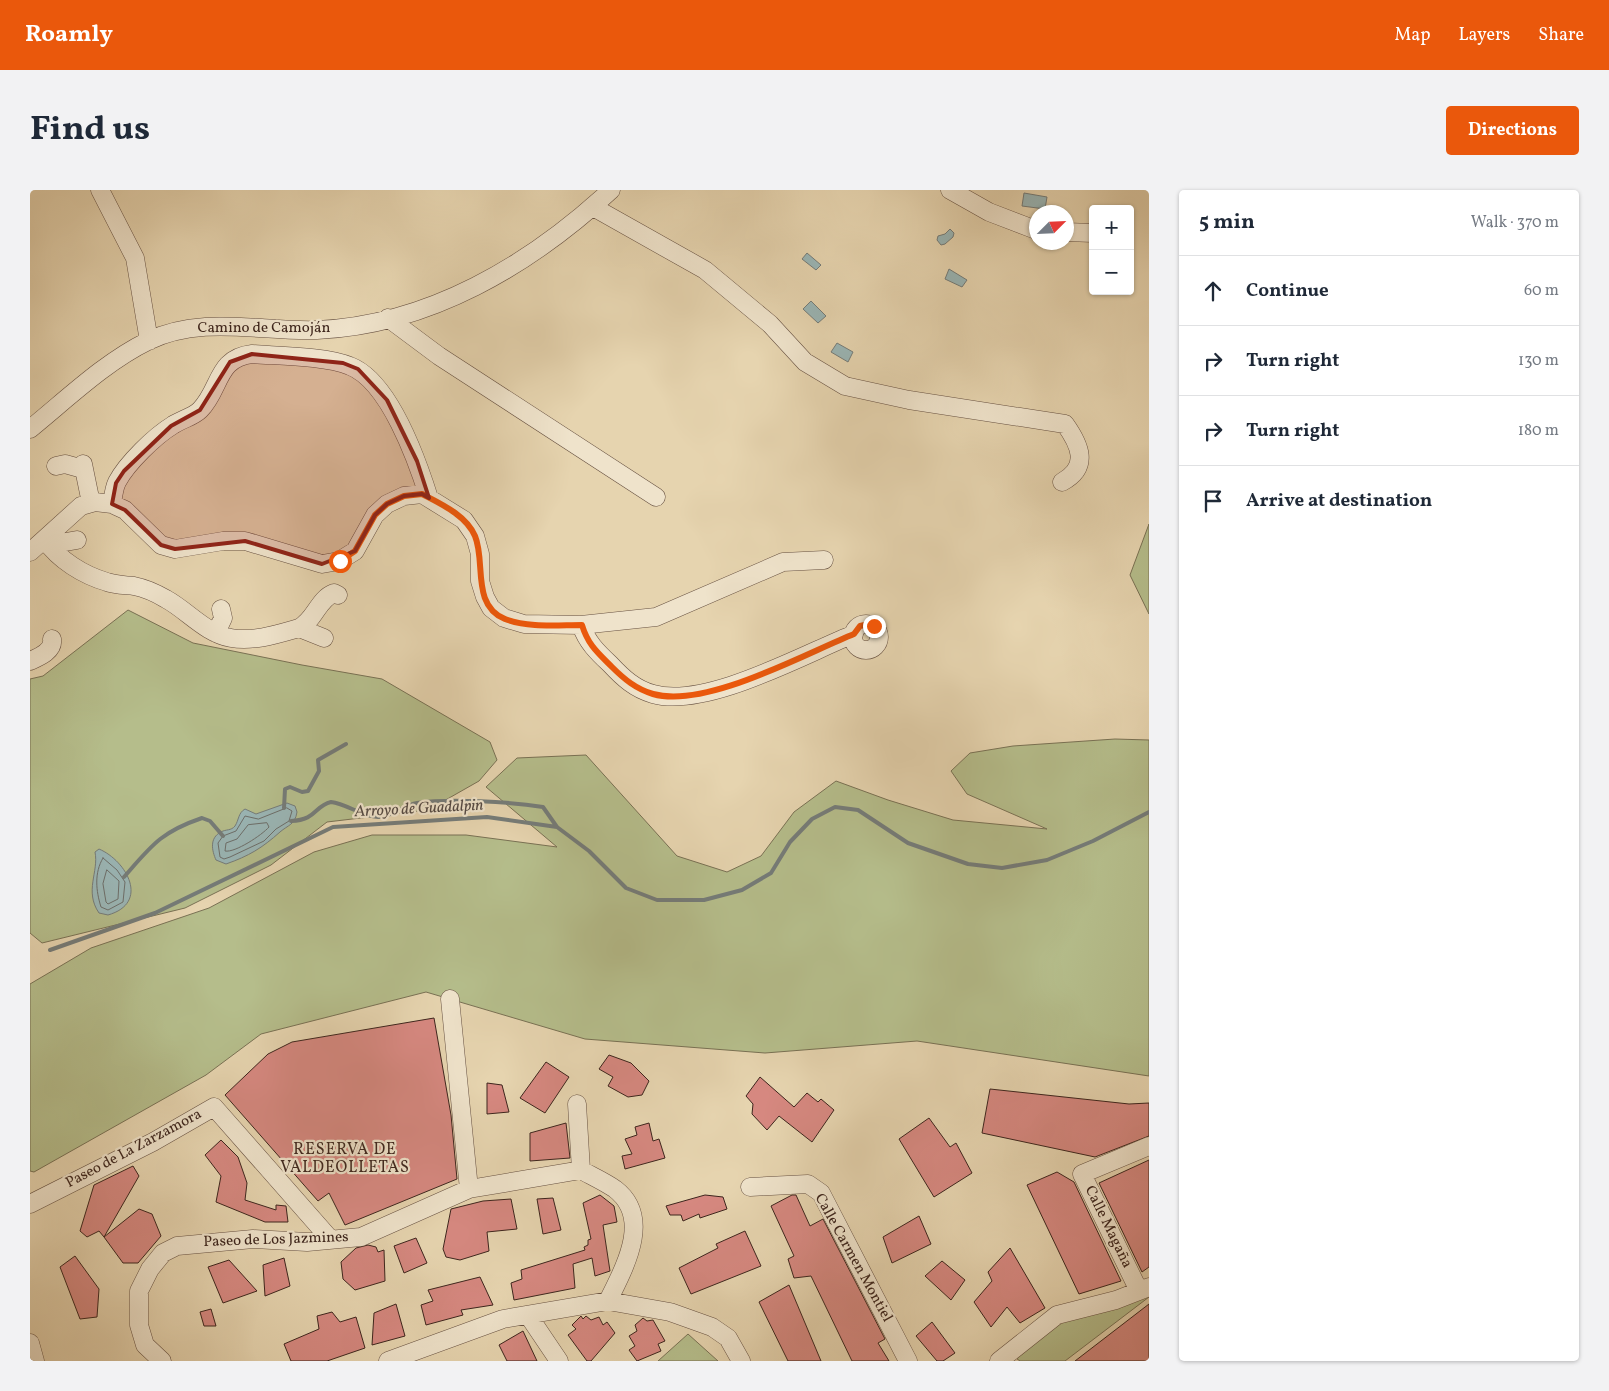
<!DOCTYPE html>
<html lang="en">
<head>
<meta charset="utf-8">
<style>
	:root { --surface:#fff; --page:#f2f2f3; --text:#1f2937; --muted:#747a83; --line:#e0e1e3; --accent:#ea580c }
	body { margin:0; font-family:Vollkorn,serif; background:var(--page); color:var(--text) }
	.controls { position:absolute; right:15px; top:15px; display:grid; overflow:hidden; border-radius:5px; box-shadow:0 1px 4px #0004 }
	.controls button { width:45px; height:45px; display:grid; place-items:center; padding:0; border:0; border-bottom:1px solid var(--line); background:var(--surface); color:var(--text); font:25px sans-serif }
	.compass { position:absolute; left:999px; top:15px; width:45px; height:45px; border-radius:50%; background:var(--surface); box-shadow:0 1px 4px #0004; rotate:66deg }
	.stop { position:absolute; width:15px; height:15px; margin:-11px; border:4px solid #ea580c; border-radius:50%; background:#fff }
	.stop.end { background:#ea580c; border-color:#fff; box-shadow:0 1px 5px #0008 }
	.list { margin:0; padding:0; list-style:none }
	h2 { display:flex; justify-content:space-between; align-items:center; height:65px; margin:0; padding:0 20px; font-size:21px }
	h2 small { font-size:16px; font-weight:400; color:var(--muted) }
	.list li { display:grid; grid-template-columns:32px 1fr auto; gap:15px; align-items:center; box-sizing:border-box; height:70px; padding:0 20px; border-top:1px solid var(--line) }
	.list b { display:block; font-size:19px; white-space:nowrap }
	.list em { font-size:16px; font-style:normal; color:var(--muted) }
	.icon { flex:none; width:28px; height:28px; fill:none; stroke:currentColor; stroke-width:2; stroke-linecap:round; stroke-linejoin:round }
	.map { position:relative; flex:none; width:1119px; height:1171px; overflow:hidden; border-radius:5px }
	header { display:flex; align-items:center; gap:30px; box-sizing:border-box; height:70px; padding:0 25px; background:var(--accent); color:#fff }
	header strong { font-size:24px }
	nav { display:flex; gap:28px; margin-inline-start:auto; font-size:18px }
	.intro { display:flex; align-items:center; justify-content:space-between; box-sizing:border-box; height:120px; padding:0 30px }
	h1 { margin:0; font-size:35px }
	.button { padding:12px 22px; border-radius:5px; background:var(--accent); color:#fff; font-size:18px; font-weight:700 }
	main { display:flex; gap:30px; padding:0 30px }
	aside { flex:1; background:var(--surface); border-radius:5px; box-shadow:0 1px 4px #0004 }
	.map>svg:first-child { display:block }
</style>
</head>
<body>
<header>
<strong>Roamly</strong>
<nav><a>Map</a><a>Layers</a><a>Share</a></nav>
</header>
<div class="intro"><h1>Find us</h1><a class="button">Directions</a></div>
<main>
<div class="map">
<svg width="1119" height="1171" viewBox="0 0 1119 1171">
	<rect width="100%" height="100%" fill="#e6d4af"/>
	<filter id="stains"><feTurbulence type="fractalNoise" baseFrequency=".004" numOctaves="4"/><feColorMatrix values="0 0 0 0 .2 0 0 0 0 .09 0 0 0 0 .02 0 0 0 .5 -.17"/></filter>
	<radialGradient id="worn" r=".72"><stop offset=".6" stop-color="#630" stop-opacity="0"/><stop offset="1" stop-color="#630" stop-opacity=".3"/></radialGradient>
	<path fill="#b5bd8b" stroke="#797154" d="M1119,334V424L1100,385Z
		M98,420L163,453L272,475L352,489L460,552L467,570L449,591L398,620L297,632L241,675L155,718L12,753L0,743V489L13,486Z
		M1085,549L1119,550V886L887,851L735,863L555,849L396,802L231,844L176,885L4,982L0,981V794L61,758L179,718L284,662L342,645H436L527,657L456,597L487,568L556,565L647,666L697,682L731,666L764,622L806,591L858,610L923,630L1017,639L937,604L921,581L940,563L983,556Z
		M1119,1103V1107L1035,1171H990L983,1166L1033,1130Z
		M658,1144L688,1171H628Z"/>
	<path fill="#9ab6b6" stroke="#757c79" d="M994,3L1017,7L1015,19L992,16Z
		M920,39L924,43L923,47L915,54L911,55L907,50L908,46L915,44Z
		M777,63L791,75L786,80L772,69Z
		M919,79L937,90L932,97L915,89Z
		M781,111L796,126L788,133L773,119Z
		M807,153L823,162L818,172L801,162Z
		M257,613L265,616L267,622C265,635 258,635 250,642C232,658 219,666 196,674L186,670C182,661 179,648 191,642C196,639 201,641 205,636C209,630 208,623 215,619L226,624Z
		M69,659C97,671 120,713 78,725L69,723C54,701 69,682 65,662Z"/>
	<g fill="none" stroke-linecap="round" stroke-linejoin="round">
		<path stroke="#6c6e6a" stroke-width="1" d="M257,618L262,621L259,631L246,639L234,651L200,667L194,669L190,667L188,653L193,646L206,641L215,626L228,629Z
			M237,633L239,637C232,645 205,663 195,661L196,653L207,649L218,635Z
			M73,668L87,680L95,692L93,712L78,720L71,717C66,701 64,683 73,668Z
			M77,680L89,691L88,709L78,714L76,712L73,694Z"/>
		<path stroke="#757c79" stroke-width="4" d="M254,618L255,599L260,597L272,602L278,601L289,581L288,570L316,554
			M261,631C287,630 284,616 301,612C317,614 331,626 348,627C361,627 374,615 387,613C420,608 481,612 513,617L527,637
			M94,687C122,655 131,642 172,628L180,631L193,646
			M20,760L125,723L303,637L457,627L527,637L559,661L596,698L627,710H674L712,700L741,683L760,652L782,629L805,617L828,620L878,653L938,674L972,678L1017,670L1063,651L1119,622"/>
	</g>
	<path fill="#d68880" stroke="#3d251d" d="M404,828L421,925L427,989L315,1035L299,1003L288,1011L195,905L238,864L262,852Z
		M579,865L601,873L619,891L612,905L598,907L578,896L583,887L569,879Z
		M516,872L539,887L515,923L490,908Z
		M730,887L764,917L777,903L788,912L791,909L804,920L782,952L749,926L737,940L722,924L723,914L716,906Z
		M457,893L472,895L479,922L457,924Z
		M960,899L1099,914L1119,913V946L1065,967L952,943Z
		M899,928L920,957L926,953L942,983L904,1007L869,949Z
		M536,933L540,968L500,971V943Z
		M619,933L623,951L629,949L635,968L595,979L592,966L602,964L595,949L607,945L605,937Z
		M191,950L208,967L217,993L215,1010L246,1020V1015L256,1016L258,1032H235L186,1012L191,986L175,965Z
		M1119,970V1077L1112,1082L1069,993Z
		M103,976L109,986L74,1047L69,1041L57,1047L50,1041L64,995Z
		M1027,982L1044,992L1091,1091L1049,1104L997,995Z
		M570,1005L584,1016L587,1032L573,1035L580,1081L565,1086L562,1068L543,1074L545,1098L484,1110L481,1093L492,1089L491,1080L555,1060L554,1057L558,1055V1050L561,1049L553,1013Z
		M675,1005L693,1007L697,1019L670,1028L669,1024L653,1031L651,1025H640L636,1016Z
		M762,1005H766L780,1036L793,1029L855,1149L848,1153L859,1171H822L781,1086L764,1088L758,1069L764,1066L741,1016Z
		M523,1008L531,1040L513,1044L507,1009Z
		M481,1009L487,1039L457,1042L459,1061L430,1070L416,1067L413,1059L421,1019L453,1011Z
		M109,1019L122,1024L131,1046L108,1073H93L74,1047Z
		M889,1026L901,1054L862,1073L853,1047Z
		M715,1041L731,1076L661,1104L649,1078L688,1058L686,1054Z
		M386,1048L397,1073L374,1083L364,1056Z
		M338,1055L346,1057L348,1062L354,1060L355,1091L325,1100L313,1089L311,1072L326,1058Z
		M980,1058L1015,1118L990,1133L977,1117L961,1137L944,1112L962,1091L958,1082Z
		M45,1066L69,1099L67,1127L50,1129L30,1077Z
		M254,1068L260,1096L235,1106L233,1075Z
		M199,1070L227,1101L193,1113L178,1077Z
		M912,1071L935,1090L921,1110L895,1086Z
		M450,1087L463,1115L431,1120L433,1125L396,1135L391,1115L403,1111L398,1100Z
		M759,1095L791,1171H758L729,1112Z
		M366,1114L375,1146L342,1155L344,1123Z
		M1119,1114V1171H1045Z
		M181,1119L186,1136H174L170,1122Z
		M302,1122L310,1132L326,1127L335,1158L297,1171H261L254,1154L289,1139L287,1126Z
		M551,1126L553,1129L556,1126L561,1130L569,1127L573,1135L577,1132L585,1143L561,1171H557L538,1145L546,1139L542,1135Z
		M613,1128L617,1131L623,1130L635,1151L628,1154L631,1161L607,1171L599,1160L605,1156L599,1146L607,1141L605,1135Z
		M902,1132L925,1163L913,1171H907L886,1146Z
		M493,1141L507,1171H477L469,1155Z"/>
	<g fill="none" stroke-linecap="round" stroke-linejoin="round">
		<g stroke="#675142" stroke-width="19">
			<path id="minor" d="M70,0L105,68L119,151
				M920,0L959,22L1006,40
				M563,17L675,80L740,134L775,172L815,196L879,210L1035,234C1050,255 1060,277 1032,292
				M1036,42L1063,43
				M358,128L409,166L626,307
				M0,239C37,209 75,172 118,151C172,125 230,142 287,140C399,135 500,75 581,0
				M53,274L61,313
				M26,276L35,274L53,279
				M82,314C83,307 84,298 87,292C97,273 125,246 143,235C152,229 163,227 170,220C191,199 186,168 222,164C249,166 296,166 320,176C359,191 387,270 399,308
				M19,345L30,353L47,350
				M15,350C29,370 53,385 77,392C85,395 95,395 104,396C114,398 126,403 136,409C158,421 175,443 201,448C224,452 248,444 269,438L294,448
				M0,362L51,316L65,312L82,314L95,320L131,355L145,359L193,351H215L292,374L309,371L325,361L345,325L357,314L374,306L392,304L434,330L445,346L450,364V391L455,407L461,418L474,428L494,434L551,435L626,427L753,372L794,370
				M823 447a13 13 0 1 1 26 0a13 13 0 1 1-26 0Z
				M551,435C557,452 567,462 580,474C593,488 605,499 623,504C676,519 774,464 824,444
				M269,438C285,430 288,409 304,403L308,405
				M186,443L193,428L191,419
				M0,471C9,467 24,461 22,449
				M420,809L439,999
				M547,914L551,980
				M720,997L778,994L791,1003L878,1171
				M0,1014L123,952L184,917L301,1050
				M1109,1101L1052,984L1119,956
				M498,1125L529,1171
				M0,1153L5,1171
				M132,1171L115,1155L109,1135V1101L120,1079L133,1063L147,1056L223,1049L277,1052L331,1047L439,999L551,980C562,986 575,992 585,999C623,1028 594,1078 578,1111
				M358,1171L473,1129L578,1111L640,1122L682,1137L698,1148L711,1171
				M969,1171L1027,1125L1086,1110L1119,1097"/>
		</g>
		<use href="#minor" stroke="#efe3cb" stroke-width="18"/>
	</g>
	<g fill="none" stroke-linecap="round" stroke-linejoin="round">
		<path stroke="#ea580c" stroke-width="6" d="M310,371L325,361L345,325L357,314L374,306L392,304C411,314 436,325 445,346C456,372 441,415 475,429C498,438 527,435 552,435C558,455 568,463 582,477C594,489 606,499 623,504C676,519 774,464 824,444L830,436L839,434L844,436"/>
	</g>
	<path fill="#8f2418" fill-opacity="0.2" stroke="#8f2418" stroke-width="4" stroke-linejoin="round" d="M222,164L313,173L328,179L357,210L387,271L399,308L392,304L374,306L357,314L345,325L325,361L292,374L215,351L145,359L131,355L95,320L82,314L86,293L94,281L141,236L170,220L200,172Z"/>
	<g text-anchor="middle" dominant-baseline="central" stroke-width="4.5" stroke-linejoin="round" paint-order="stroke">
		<g font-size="15" fill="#3d251d" stroke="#efe3cb">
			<text x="234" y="138">Camino de Camoján</text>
			<text transform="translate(104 959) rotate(-28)">Paseo de La Zarzamora</text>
			<text transform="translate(1078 1037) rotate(64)">Calle Magaña</text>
			<text transform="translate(246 1050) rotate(-2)">Paseo de Los Jazmines</text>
			<text transform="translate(823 1068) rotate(61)">Calle Carmen Montiel</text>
		</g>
		<g font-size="16" font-style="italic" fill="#544943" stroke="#efe3cb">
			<text transform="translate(389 619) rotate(-3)">Arroyo de Guadalpin</text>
		</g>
		<g font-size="16" letter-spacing="1" fill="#3d251d" stroke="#efe3cb">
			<text x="315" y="960">RESERVA DE<tspan x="315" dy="18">VALDEOLLETAS</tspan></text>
		</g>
	</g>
	<rect width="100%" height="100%" filter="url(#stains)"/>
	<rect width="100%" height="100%" fill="url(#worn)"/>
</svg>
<div class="controls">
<button>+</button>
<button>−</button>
</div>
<svg class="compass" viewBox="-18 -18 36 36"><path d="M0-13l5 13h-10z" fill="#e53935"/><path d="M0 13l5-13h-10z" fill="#747a83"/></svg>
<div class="stop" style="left:310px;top:371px"></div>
<div class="stop end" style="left:844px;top:436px"></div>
</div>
<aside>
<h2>5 min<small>Walk · 370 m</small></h2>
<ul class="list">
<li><svg class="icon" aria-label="ahead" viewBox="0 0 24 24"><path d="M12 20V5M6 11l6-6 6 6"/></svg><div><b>Continue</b></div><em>60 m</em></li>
<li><svg class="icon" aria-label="right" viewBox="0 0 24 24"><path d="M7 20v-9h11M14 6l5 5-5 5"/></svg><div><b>Turn right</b></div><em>130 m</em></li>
<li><svg class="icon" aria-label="right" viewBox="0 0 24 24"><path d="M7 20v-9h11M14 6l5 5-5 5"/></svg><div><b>Turn right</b></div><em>180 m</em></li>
<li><svg class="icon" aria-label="arrive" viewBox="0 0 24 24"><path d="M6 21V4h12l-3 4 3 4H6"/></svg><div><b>Arrive at destination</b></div></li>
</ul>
</aside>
</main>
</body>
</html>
